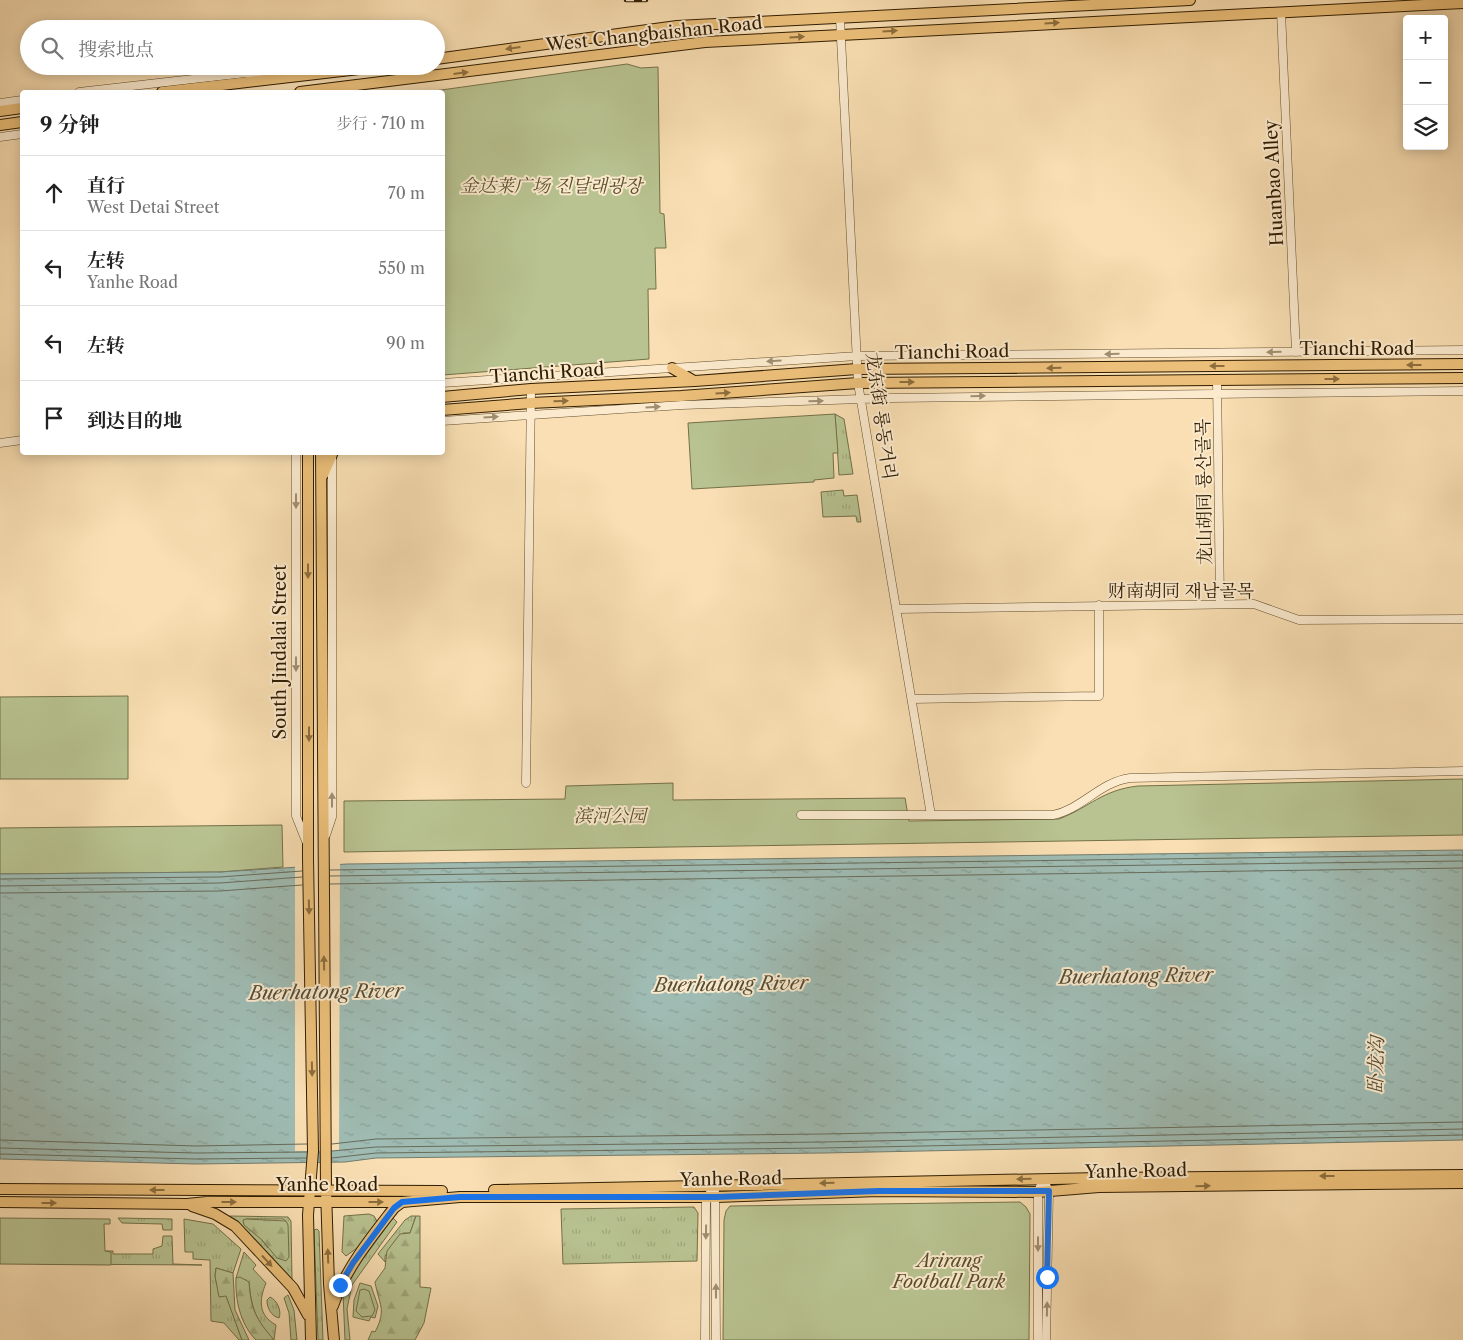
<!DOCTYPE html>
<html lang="zh">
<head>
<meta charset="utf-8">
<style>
	:root { --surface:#fff; --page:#f6f6f6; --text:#222; --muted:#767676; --line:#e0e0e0 }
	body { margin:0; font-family:"Libre Caslon Text","Noto Serif SC","Noto Serif KR",serif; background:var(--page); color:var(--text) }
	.controls { position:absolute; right:15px; top:15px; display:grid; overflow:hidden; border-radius:5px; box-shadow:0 2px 12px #0003 }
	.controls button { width:45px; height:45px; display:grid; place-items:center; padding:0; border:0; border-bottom:1px solid var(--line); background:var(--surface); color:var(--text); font:25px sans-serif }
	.stop { position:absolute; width:15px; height:15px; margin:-11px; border:4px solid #1a73e8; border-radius:50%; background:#fff }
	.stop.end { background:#1a73e8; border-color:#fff; box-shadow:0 1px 5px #0008 }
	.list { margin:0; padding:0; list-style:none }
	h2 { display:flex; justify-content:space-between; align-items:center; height:65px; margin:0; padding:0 20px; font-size:21px }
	h2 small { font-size:16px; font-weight:400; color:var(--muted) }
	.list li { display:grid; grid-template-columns:32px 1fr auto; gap:15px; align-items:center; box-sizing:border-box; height:75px; padding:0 20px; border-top:1px solid var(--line) }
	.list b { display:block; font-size:19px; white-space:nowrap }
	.list p { margin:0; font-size:16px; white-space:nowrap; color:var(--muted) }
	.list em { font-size:16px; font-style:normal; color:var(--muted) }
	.icon { flex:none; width:28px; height:28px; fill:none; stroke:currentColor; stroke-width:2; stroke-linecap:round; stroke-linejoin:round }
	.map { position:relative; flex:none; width:1463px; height:1340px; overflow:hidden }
	.search { position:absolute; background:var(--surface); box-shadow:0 2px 12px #0003; left:20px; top:20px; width:425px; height:55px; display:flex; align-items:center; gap:12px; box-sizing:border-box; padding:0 18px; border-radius:28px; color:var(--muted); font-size:19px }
	.panel { position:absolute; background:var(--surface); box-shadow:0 2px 12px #0003; left:20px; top:90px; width:425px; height:365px; border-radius:5px }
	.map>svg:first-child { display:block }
</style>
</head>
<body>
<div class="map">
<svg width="1463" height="1340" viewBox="0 0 1463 1340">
	<defs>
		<pattern id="grass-tufts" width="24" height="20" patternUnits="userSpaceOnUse" patternTransform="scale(1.25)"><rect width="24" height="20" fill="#b8c391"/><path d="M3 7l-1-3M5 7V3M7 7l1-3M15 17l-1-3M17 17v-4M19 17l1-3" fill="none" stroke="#9fa77b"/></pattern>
		<pattern id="forest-firs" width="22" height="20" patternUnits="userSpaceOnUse" patternTransform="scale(1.25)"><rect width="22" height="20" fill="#b8c391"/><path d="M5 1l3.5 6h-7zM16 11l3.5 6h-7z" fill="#9fa77b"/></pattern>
		<pattern id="water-ripples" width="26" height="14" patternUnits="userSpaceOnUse" patternTransform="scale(1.25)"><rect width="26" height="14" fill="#9fbcb4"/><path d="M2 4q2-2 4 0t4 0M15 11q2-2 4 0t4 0" fill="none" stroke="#89a199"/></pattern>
	</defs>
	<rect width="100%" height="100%" fill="#f9dfb3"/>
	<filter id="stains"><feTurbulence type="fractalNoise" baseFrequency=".004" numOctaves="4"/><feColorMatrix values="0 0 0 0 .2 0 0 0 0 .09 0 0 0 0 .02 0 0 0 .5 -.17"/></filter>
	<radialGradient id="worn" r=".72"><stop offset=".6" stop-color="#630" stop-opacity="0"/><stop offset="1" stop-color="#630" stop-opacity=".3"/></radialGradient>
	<path fill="url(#grass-tufts)" stroke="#747048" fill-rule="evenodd" d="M835,414L844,419L853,474L839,475Z
		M843,490L844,496L857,495L861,522H857L856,516L823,517L821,492Z
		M694,1207L698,1213L697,1261L563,1264L561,1209Z
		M230,1216L288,1217L291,1221L292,1280L229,1218ZM246,1219H283L286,1221L268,1248Z
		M411,1216H416L410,1233H403L385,1256V1262L378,1254L405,1220Z
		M118,1218L172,1219V1230H163L162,1224L122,1223Z
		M393,1218L397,1222L352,1285L347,1309L350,1340H345L343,1293L352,1274Z
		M184,1219L213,1224L241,1249L233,1273L216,1268L215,1276L220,1297L226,1295L242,1340H239L224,1323L211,1321L210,1260L193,1259V1252H185Z
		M317,1229L319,1231L323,1340H318L314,1230Z
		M163,1236H172L173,1264L202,1265L39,1264L94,1251H113V1254H153V1249L162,1246Z
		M244,1252L256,1265L253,1269L266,1283C259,1300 258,1315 276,1325L274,1340C256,1322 251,1307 249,1282L236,1278Z
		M360,1283L371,1286L378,1306L375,1318L371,1317L369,1321L353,1317L354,1300Z
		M288,1295L294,1310L297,1340H291L289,1313L284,1298Z
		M270,1297C277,1300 282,1311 279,1318C271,1316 267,1308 267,1300Z"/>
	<path fill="url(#forest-firs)" stroke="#747048" d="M369,1214L374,1216L377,1221L357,1248L346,1256L342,1252L344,1216Z
		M416,1216H420V1287L431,1288L424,1323L415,1340H368L372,1331L375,1332C387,1309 379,1305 375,1282L385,1268L387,1251L400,1234L410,1233Z
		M246,1219L286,1221L288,1225L289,1257L286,1261L277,1258L262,1240L244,1225L243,1220Z
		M216,1268L233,1273L235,1310L249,1340H242L226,1296L219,1297L215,1276Z
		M240,1277L249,1282C251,1310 256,1319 274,1340H256C240,1324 235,1299 236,1278Z
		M364,1289L369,1291L375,1310L372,1316L362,1317L356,1311L360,1290Z"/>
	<path fill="#b8c391" stroke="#747048" d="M627,64L641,68L658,67L660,213L664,214L666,248H655L656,289H648L649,359L443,375L442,92H427Z
		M835,414L838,453H833L834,478L814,480V482L692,489L688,423Z
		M128,696V779H0V697Z
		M1463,779V835L344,852V801L565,799L566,786L673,783V800L905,798L909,821L1059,819C1090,807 1102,790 1138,786Z
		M282,825L283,867L220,872L0,874V828Z
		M1020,1202L1026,1207L1030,1214L1029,1340H723L724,1220L726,1211L730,1206Z
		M0,1218L110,1219V1224H104L105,1251L111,1252V1265L0,1264Z"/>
	<path fill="url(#water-ripples)" stroke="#737c6c" d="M1463,850V1140L824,1153L376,1158L345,1162L196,1164L0,1159V874L220,872L347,864Z"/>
	<path fill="#f9dfb3" d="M340,862L339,1151H295V864Z"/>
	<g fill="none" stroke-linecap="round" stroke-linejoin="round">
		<path stroke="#686c5a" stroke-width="1" d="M330,870L1463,855
			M330,876L1463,861
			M0,879L220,877L302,871
			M330,884L1463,868
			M0,886L220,883L302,877
			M0,893L220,891L302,885
			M0,1140L196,1146L307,1144
			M332,1144L376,1139L823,1134L1463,1122
			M0,1148L196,1153L307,1152
			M332,1151L376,1147L823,1142L1463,1129
			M0,1154L196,1159L306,1158
			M332,1158L376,1153L823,1148L1463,1135"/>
		<g stroke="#634e2d" stroke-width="9">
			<path id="minor" d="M1281,12L1296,352
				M840,18L858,383L931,815
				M79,92L246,73L264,79
				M0,103L22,100
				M0,137L22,134
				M1217,380L1220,603
				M442,383L857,356L1463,350
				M442,421L682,405L892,398L1463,391
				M0,443L22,440
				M296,452V816L306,841
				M897,609L1254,604L1299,620L1463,619
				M912,699L1099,696V605
				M526,783L531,389
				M801,815H1053C1082,809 1100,782 1130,778L1463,771
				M326,835L332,817V458
				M1043,1179L1049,1191L1046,1340
				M715,1192L716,1340
				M705,1340L706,1203L713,1185
				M1038,1340V1192L1043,1179"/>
		</g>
		<g stroke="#311d00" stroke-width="12">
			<path id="major" d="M436,59L677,26L1190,0
				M162,92L385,66
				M300,92L705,42L1463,3
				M0,111L22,108
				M0,125L22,122
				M672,368L694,381
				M442,397L531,389L695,381L857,369L1463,364
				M442,410L531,403L681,396L858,383L1463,378
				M308,452V858L313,1151L308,1215L311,1340
				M321,452L326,1190L329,1284L334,1340
				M323,475L333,452
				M0,1189L442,1191
				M494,1190L1100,1178L1463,1175
				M0,1202L187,1204L207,1202H402L460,1197H717L878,1191L1038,1192L1099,1187L1463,1183
				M192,1206L215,1214L235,1226L293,1288L308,1315
				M333,1306C345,1269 370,1239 394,1208L402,1202"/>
		</g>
		<use href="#minor" stroke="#fbeace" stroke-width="8"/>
		<use href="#major" stroke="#ecc07a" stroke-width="10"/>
		<g stroke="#311d00" stroke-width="4.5">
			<path id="rail" d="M626,0H646"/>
		</g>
		<use href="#rail" stroke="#fbeace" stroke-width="2.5" stroke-dasharray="8" stroke-linecap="butt"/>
	</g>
	<defs><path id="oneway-solid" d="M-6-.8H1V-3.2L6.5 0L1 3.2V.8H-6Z" transform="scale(1.25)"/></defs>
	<g fill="#8e6e3d">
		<use href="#oneway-solid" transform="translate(1052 23) rotate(-3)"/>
		<use href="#oneway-solid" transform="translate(890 31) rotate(-3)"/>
		<use href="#oneway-solid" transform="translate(797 37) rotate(-3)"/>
		<use href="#oneway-solid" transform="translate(513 48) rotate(172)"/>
		<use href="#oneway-solid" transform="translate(461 73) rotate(-7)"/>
		<use href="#oneway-solid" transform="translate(1414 365) rotate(180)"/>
		<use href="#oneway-solid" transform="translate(1217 366) rotate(180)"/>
		<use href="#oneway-solid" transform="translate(1054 368) rotate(179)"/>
		<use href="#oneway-solid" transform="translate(1332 379)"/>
		<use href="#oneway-solid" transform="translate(907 382)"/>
		<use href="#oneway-solid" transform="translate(723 393) rotate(-4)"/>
		<use href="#oneway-solid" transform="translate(561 401) rotate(-2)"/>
		<use href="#oneway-solid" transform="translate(308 571) rotate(90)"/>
		<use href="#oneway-solid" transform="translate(309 734) rotate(90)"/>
		<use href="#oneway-solid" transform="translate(309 907) rotate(89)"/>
		<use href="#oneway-solid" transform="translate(324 963) rotate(-91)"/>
		<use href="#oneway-solid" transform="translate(312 1069) rotate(89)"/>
		<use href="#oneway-solid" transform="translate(1327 1176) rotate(180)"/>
		<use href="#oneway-solid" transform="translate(1024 1179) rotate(179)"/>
		<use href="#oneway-solid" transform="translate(827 1183) rotate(179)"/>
		<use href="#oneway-solid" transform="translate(1203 1186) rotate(-1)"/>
		<use href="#oneway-solid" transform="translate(157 1190) rotate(-180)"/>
		<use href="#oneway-solid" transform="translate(229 1202)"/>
		<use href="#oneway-solid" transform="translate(376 1202)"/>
		<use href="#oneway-solid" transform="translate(49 1203)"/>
		<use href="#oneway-solid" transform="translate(328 1256) rotate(-92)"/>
		<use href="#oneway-solid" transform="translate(267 1261) rotate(47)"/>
	</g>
	<g fill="#a08e71">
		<use href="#oneway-solid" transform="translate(1274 352) rotate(179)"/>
		<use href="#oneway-solid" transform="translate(1112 354) rotate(179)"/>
		<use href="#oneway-solid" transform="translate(774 361) rotate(176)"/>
		<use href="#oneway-solid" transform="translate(978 396) rotate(-1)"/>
		<use href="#oneway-solid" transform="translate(816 401) rotate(-2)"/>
		<use href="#oneway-solid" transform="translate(653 407) rotate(-4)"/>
		<use href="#oneway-solid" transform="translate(491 417) rotate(-4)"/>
		<use href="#oneway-solid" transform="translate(296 501) rotate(90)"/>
		<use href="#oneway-solid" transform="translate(296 664) rotate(90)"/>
		<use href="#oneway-solid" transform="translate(332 800) rotate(-90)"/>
		<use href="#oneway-solid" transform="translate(706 1232) rotate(91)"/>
		<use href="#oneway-solid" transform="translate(1038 1244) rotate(90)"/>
		<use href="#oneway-solid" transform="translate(716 1291) rotate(-90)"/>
		<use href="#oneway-solid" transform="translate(1047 1309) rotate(-89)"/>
	</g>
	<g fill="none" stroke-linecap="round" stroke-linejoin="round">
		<path stroke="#1a73e8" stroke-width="6" d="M340,1285L353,1263L394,1208L402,1202L460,1197H717L878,1191H1049L1047,1277"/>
	</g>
	<g text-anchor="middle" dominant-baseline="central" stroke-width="4" stroke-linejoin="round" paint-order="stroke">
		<g font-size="18" fill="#311d00" stroke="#fbeace">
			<text transform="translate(654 34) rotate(-6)">West Changbaishan Road</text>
			<text transform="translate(1274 183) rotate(-93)">Huanbao Alley</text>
			<text x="1357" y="349">Tianchi Road</text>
			<text transform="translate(952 352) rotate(-1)">Tianchi Road</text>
			<text transform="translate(547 373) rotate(-4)">Tianchi Road</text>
			<text transform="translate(881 416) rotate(82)">龙东街 룡동거리</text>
			<text transform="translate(1204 492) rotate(-91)">龙山胡同 룡산골목</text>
			<text x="1181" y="591">财南胡同 재남골목</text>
			<text transform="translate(280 652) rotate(-90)">South Jindalai Street</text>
			<text transform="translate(1136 1171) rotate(-1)">Yanhe Road</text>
			<text transform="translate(731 1179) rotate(-1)">Yanhe Road</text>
			<text x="327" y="1185">Yanhe Road</text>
		</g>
		<g font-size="18" font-style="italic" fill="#5a4f2c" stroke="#fbeace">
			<text x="551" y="186">金达莱广场 진달래광장</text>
			<text x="610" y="816">滨河公园</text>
			<text x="949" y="1261">Arirang<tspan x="949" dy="21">Football Park</tspan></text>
		</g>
		<g font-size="19" font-style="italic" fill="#524d36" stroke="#fbeace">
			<text transform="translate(1136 976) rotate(-1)">Buerhatong River</text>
			<text transform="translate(731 984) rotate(-1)">Buerhatong River</text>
			<text transform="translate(326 992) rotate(-1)">Buerhatong River</text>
			<text transform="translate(1376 1065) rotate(-89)">卧龙沟</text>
		</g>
	</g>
	<rect width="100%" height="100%" filter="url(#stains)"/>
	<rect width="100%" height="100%" fill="url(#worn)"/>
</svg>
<div class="controls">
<button>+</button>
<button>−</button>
<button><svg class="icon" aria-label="layers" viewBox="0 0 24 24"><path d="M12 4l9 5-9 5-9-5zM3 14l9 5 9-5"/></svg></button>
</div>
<div class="stop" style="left:1047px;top:1277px"></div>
<div class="stop end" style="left:340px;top:1285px"></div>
<div class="search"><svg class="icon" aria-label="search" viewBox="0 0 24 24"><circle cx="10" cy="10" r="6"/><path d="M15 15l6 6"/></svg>搜索地点</div>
<section class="panel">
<h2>9 分钟<small>步行 · 710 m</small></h2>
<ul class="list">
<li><svg class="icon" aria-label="ahead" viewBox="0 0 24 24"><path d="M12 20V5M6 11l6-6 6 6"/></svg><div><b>直行</b><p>West Detai Street</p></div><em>70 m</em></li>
<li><svg class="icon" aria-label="left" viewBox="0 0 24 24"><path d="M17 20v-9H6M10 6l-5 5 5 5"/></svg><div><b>左转</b><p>Yanhe Road</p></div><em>550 m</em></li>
<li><svg class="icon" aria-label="left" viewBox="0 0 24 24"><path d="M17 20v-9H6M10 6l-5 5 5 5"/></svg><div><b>左转</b></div><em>90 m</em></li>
<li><svg class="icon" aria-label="arrive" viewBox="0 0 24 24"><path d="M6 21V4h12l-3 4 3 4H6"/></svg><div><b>到达目的地</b></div></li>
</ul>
</section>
</div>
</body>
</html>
